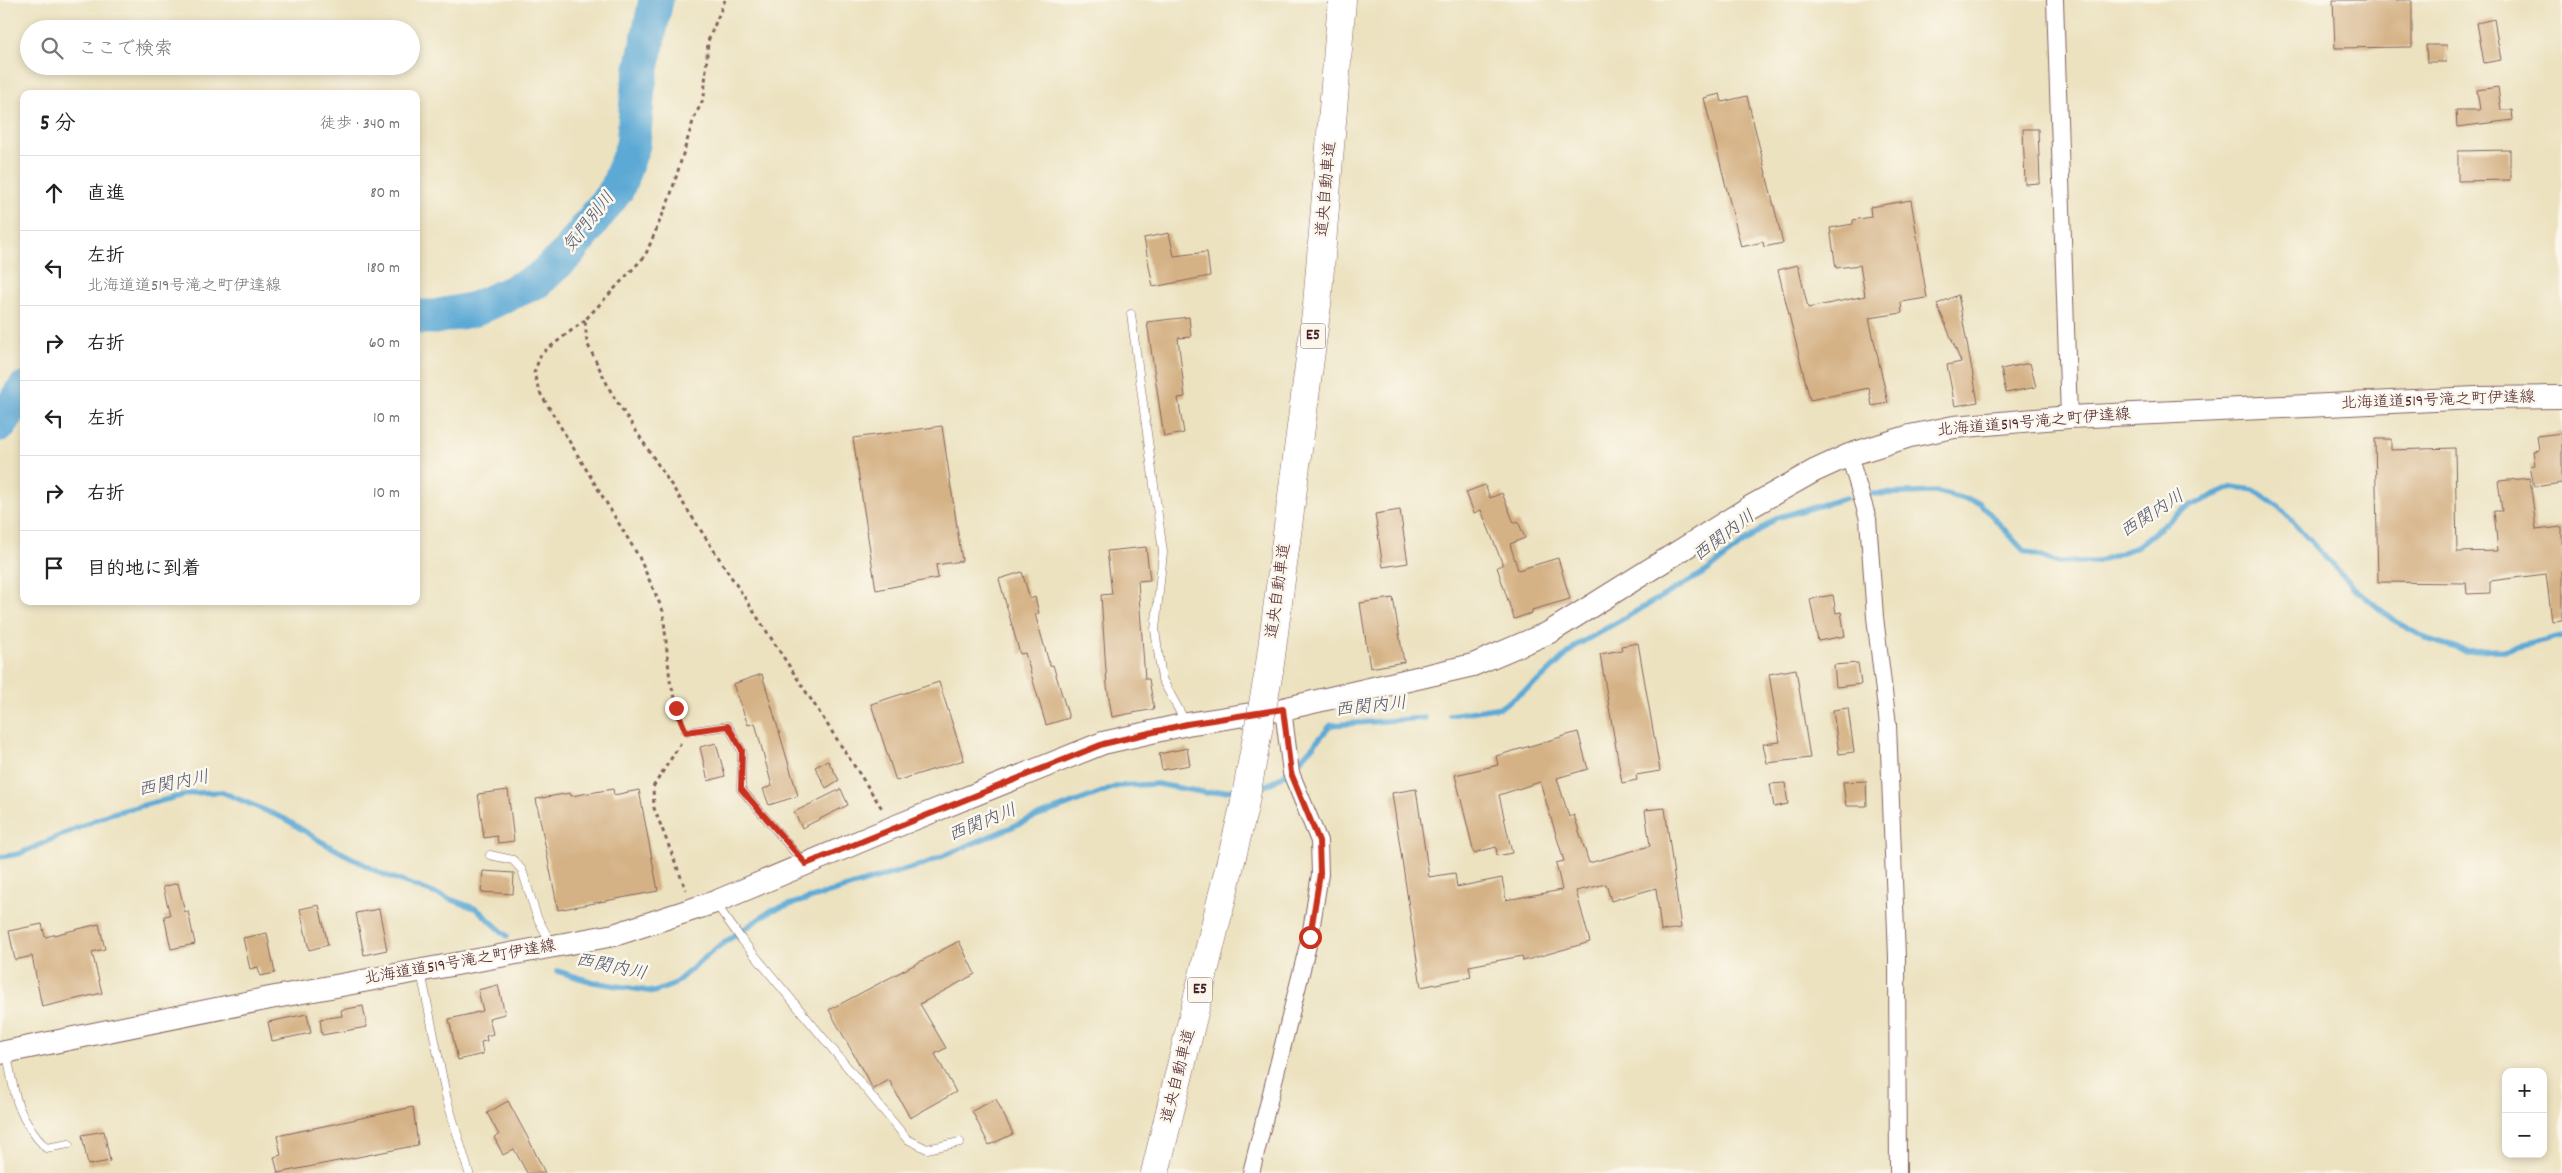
<!DOCTYPE html>
<html lang="ja">
<head>
<meta charset="utf-8">
<style>
	:root { --surface:#fff; --page:#f2f2f2; --text:#222; --muted:#767676; --line:#e0e0e0 }
	body { margin:0; font-family:Dekko,"Klee One",sans-serif; background:var(--page); color:var(--text) }
	.controls { position:absolute; right:15px; bottom:15px; display:grid; overflow:hidden; border-radius:10px; box-shadow:0 2px 8px #0003 }
	.controls button { width:45px; height:45px; display:grid; place-items:center; padding:0; border:0; border-bottom:1px solid var(--line); background:var(--surface); color:var(--text); font:25px sans-serif }
	.stop { position:absolute; width:15px; height:15px; margin:-11px; border:4px solid #c8321e; border-radius:50%; background:#fff }
	.stop.end { background:#c8321e; border-color:#fff; box-shadow:0 1px 5px #0008 }
	.list { margin:0; padding:0; list-style:none }
	h2 { display:flex; justify-content:space-between; align-items:center; height:65px; margin:0; padding:0 20px; font-size:21px }
	h2 small { font-size:16px; font-weight:400; color:var(--muted) }
	.list li { display:grid; grid-template-columns:32px 1fr auto; gap:15px; align-items:center; box-sizing:border-box; height:75px; padding:0 20px; border-top:1px solid var(--line) }
	.list b { display:block; font-size:19px; white-space:nowrap }
	.list p { margin:0; font-size:16px; white-space:nowrap; color:var(--muted) }
	.list em { font-size:16px; font-style:normal; color:var(--muted) }
	.icon { flex:none; width:28px; height:28px; fill:none; stroke:currentColor; stroke-width:2; stroke-linecap:round; stroke-linejoin:round }
	.map { position:relative; flex:none; width:2562px; height:1173px; overflow:hidden }
	.search { position:absolute; background:var(--surface); box-shadow:0 2px 8px #0003; left:20px; top:20px; width:400px; height:55px; display:flex; align-items:center; gap:12px; box-sizing:border-box; padding:0 18px; border-radius:28px; color:var(--muted); font-size:19px }
	.panel { position:absolute; background:var(--surface); box-shadow:0 2px 8px #0003; left:20px; top:90px; width:400px; height:515px; border-radius:10px }
	.map>svg:first-child { display:block }
</style>
</head>
<body>
<div class="map">
<svg width="2562" height="1173" viewBox="0 0 2562 1173">
	<rect width="100%" height="100%" fill="#fbf7ec"/>
	<filter id="ink" filterUnits="userSpaceOnUse"><feTurbulence type="fractalNoise" baseFrequency=".02" numOctaves="2"/><feDisplacementMap in="SourceGraphic" scale="10" xChannelSelector="R" yChannelSelector="G"/><feConvolveMatrix kernelMatrix="1 2 1 2 8 2 1 2 1" color-interpolation-filters="sRGB"/></filter>
	<filter id="wash" filterUnits="userSpaceOnUse"><feTurbulence type="fractalNoise" baseFrequency=".0096" numOctaves="4" result="noise"/><feDisplacementMap in="SourceGraphic" scale="20" xChannelSelector="R" yChannelSelector="G"/><feGaussianBlur stdDeviation="1.12" result="paint"/><feColorMatrix in="noise" values="0 0 0 0 0 0 0 0 0 0 0 0 0 0 0 0 0 1.4 0 .05"/><feComposite in="paint" operator="in"/></filter>
	<g filter="url(#wash)">
		<rect width="100%" height="100%" fill="#ece2c0"/>
		<g fill="none" stroke-linecap="round" stroke-linejoin="round">
			<path stroke="#5ca9d5" stroke-width="5.5" d="M1872,494L1938,492L1980,503L2024,551L2056,562H2096L2136,547L2184,509L2233,487L2254,490L2280,508L2353,587L2392,619L2427,639L2466,651L2504,650L2562,636
				M1450,715L1501,707L1541,679L1577,645L1707,571L1776,518L1846,498
				M1255,788C1284,785 1312,747 1331,725L1425,718
				M0,857L19,854L109,814L192,793L222,792L285,819L322,842L382,874L477,909L507,936
				M557,971L593,982L654,992L673,985L715,949L772,910L924,864L1033,818L1118,786L1157,784L1207,793L1241,789"/>
			<path stroke="#5ca9d5" stroke-width="35" d="M416,317H435L475,309L537,281L567,254L617,189L633,145L638,88L656,0
				M0,424L24,389"/>
		</g>
		<g id="blocks">
			<path fill="#d5b286" d="M2333,0H2412V47L2335,48Z
				M2494,19L2501,60L2484,63L2477,23Z
				M2426,45H2447L2446,62H2427Z
				M2498,87L2501,110H2512L2513,120L2457,127L2456,110H2480L2477,90Z
				M1720,94L1722,102L1747,96L1783,243L1764,247L1763,242L1741,247L1704,98Z
				M2023,129H2038L2040,183L2025,184Z
				M2510,150V180L2458,181V151Z
				M1911,200L1927,298L1901,302L1902,313L1869,318L1888,403L1872,406L1869,388L1810,400L1778,270L1798,265L1808,308L1865,296L1860,265L1836,268L1830,228L1853,224V220L1871,217L1870,207Z
				M1169,233L1174,256L1207,252L1210,276L1153,287L1144,238Z
				M1958,295L1978,402L1955,406L1947,365L1961,362L1937,304Z
				M1189,317L1191,337L1178,338L1185,397L1178,398L1184,433L1164,437L1147,322Z
				M2030,363L2036,387L2006,393L2001,369Z
				M942,426L962,561L936,565L938,578L876,590L853,438Z
				M2562,433V483L2534,487L2530,466L2535,465L2533,451L2539,450L2537,436Z
				M2375,439H2391V450L2455,448L2457,552L2498,551L2494,511H2502L2498,481L2530,478L2536,530L2562,527V620L2552,621L2546,574L2490,581V593L2467,594L2466,583L2378,582Z
				M1485,485L1490,498L1502,493L1514,523L1518,521L1525,538L1510,544L1518,570L1558,558L1570,599L1532,610V613L1514,619L1497,567L1503,565L1481,510L1474,513L1466,492Z
				M1400,510L1408,563L1383,567L1375,514Z
				M1146,547L1150,580L1138,581L1145,679H1149L1154,709L1112,717L1107,686L1101,595L1112,594L1107,551Z
				M1022,572L1030,599L1035,597L1039,613L1035,614L1050,666L1053,665L1069,718L1046,725L1025,653L1020,654L999,579Z
				M1833,595L1836,613L1841,612L1845,636L1818,641L1810,599Z
				M1393,598L1404,662L1370,668L1360,603Z
				M1638,643L1660,771L1636,775L1637,780L1622,783L1600,654L1622,650L1621,646Z
				M1858,663L1861,684L1836,687L1834,665Z
				M1796,669L1810,758L1767,763L1763,744L1780,742L1769,674Z
				M762,674L798,796L769,805L763,789L772,786L755,723L748,725L733,684Z
				M939,682L964,760L896,781L871,704Z
				M1848,708L1854,752L1839,754L1833,710Z
				M1578,732L1588,769L1557,778L1569,817L1574,815L1589,863L1650,846L1645,810L1665,808L1681,928L1661,931L1656,888L1611,901L1606,884L1576,891L1590,942L1523,961L1522,956L1469,966L1471,977L1421,987L1392,793L1416,789L1429,877L1455,873L1457,887L1502,878L1506,900L1562,890L1556,863L1564,861L1540,782L1499,795L1512,853L1497,856L1496,847L1474,853L1455,775L1498,765L1496,756Z
				M716,743L725,776L708,781L700,747Z
				M1187,748L1190,765L1162,770L1159,754Z
				M828,761L839,780L826,788L815,767Z
				M1866,781L1867,806H1846L1843,782Z
				M1785,783L1788,804L1774,807L1770,784Z
				M613,789L614,795L639,790L658,891L558,910L536,799L570,793L571,796Z
				M841,789L848,805L802,828L794,812Z
				M508,790L514,841L498,843L497,836L484,838L478,794Z
				M483,871L514,873L513,894L481,892Z
				M178,883L185,912L188,911L195,944L171,949L164,916L170,915L163,887Z
				M319,905L328,945L309,950L300,909Z
				M379,909L387,950L364,955L356,913Z
				M42,924L45,937L99,924L105,949L92,952L102,993L42,1007L32,956L15,960L9,931Z
				M267,933L275,973L260,976L258,967L250,969L243,938Z
				M959,941L975,974L920,1004L946,1048L935,1054L956,1092L910,1118L889,1080L873,1089L829,1010Z
				M498,985L505,1014L489,1018L493,1034L486,1036L487,1041L481,1042L483,1054L458,1060L449,1019L483,1011L478,990Z
				M363,1006L367,1027L322,1035L320,1019L342,1016L341,1010Z
				M307,1014L311,1033L272,1041L268,1022Z
				M996,1099L1013,1134L989,1145L972,1111Z
				M508,1101L529,1140L545,1173H527L514,1149L503,1155L494,1137L499,1135L487,1113Z
				M413,1107L418,1145L278,1173L274,1157L281,1155L277,1136Z
				M104,1131L110,1161L88,1165L82,1135Z"/>
		</g>
	</g>
	<g filter="url(#ink)">
		<use href="#blocks" fill-opacity="0" stroke="#83635f" stroke-width="1"/>
		<g fill="none" stroke-linecap="round" stroke-linejoin="round">
			<g stroke="#83635f" stroke-width="9">
				<path id="lane" d="M1131,314L1163,552L1155,630L1162,679L1186,723
					M686,732L728,726L742,751L741,789L804,863
					M490,855L513,860L522,870L537,917L552,945
					M716,904L742,940L907,1139L927,1149L960,1142
					M421,972L447,1100L469,1173
					M7,1053C14,1093 16,1117 46,1148L69,1144"/>
			</g>
			<g stroke="#83635f" stroke-width="18">
				<path id="street" d="M2055,0L2069,417
					M1849,455L1868,519L1875,617L1888,725L1897,957L1898,1173
					M1251,1173L1310,937L1320,874L1319,841L1291,773L1283,709"/>
			</g>
			<g stroke="#83635f" stroke-width="24">
				<path id="secondary" d="M0,1053L270,998L614,935L715,902L894,827L1103,743L1187,724L1283,709L1473,665L1550,632L1750,507L1814,471L1849,455L1910,436L1954,427L2069,417L2476,398L2562,397"/>
			</g>
			<g stroke="#83635f" stroke-width="29">
				<path id="highway" d="M1269,671L1317,305L1342,0
					M1155,1173L1244,807"/>
			</g>
			<path stroke="#83635f" stroke-width="3" stroke-dasharray="4 4" stroke-linecap="butt" d="M725,0L708,41L704,98L694,118L670,197L645,256L585,320L587,343L612,394L883,810
				M585,320L541,354L534,373L539,391L639,557L663,611L670,681L682,721
				M681,743L653,787L654,808L686,890"/>
			<use href="#lane" stroke="#fff" stroke-width="8"/>
			<use href="#street" stroke="#fff" stroke-width="16"/>
			<use href="#secondary" stroke="#fff" stroke-width="22"/>
			<use href="#highway" stroke="#fff" stroke-width="28"/>
			<g stroke="#83635f" stroke-width="29" stroke-linecap="butt">
				<path id="highway-bridge" d="M1244,807L1269,671"/>
			</g>
			<use href="#highway-bridge" stroke="#fff" stroke-width="28"/>
		</g>
	</g>
	<g fill="none" stroke-linecap="round" stroke-linejoin="round" filter="url(#ink)">
		<path stroke="#c8321e" stroke-width="6" d="M676,708L686,732L728,726L742,750L741,789L806,864L1103,744L1187,724L1283,709L1291,773L1319,841L1320,874L1310,937"/>
	</g>
	<g text-anchor="middle" dominant-baseline="central" stroke-width="5" stroke-linejoin="round" paint-order="stroke">
		<g fill="#fbf7ec" stroke="#7f6065" stroke-width="1">
			<rect x="1300.5" y="323.5" width="25" height="25" rx="4"/>
			<rect x="1187.5" y="977.5" width="25" height="25" rx="4"/>
		</g>
		<g font-size="15" font-weight="bold" fill="#4a1f2b">
			<text x="1313" y="336">E5</text>
			<text x="1200" y="990">E5</text>
		</g>
		<g font-size="16" fill="#4a1f2b" stroke="#fbf7ec">
			<text transform="translate(1327 189) rotate(-85)">道央自動車道</text>
			<text transform="translate(2438 401) rotate(-2)">北海道道519号滝之町伊達線</text>
			<text transform="translate(2034 423) rotate(-5)">北海道道519号滝之町伊達線</text>
			<text transform="translate(1279 591) rotate(-82)">道央自動車道</text>
			<text transform="translate(460 963) rotate(-10)">北海道道519号滝之町伊達線</text>
			<text transform="translate(1179 1076) rotate(-76)">道央自動車道</text>
		</g>
		<g font-size="18" font-style="italic" fill="#51566f" stroke="#fbf7ec">
			<text transform="translate(590 223) rotate(-52)">気門別川</text>
			<text transform="translate(2153 515) rotate(-33)">西関内川</text>
			<text transform="translate(1725 537) rotate(-37)">西関内川</text>
			<text transform="translate(1371 708) rotate(-6)">西関内川</text>
			<text transform="translate(174 785) rotate(-11)">西関内川</text>
			<text transform="translate(983 824) rotate(-22)">西関内川</text>
			<text transform="translate(611 968) rotate(12)">西関内川</text>
		</g>
	</g>
</svg>
<div class="controls">
<button>+</button>
<button>−</button>
</div>
<div class="stop" style="left:1310px;top:937px"></div>
<div class="stop end" style="left:676px;top:708px"></div>
<div class="search"><svg class="icon" aria-label="search" viewBox="0 0 24 24"><circle cx="10" cy="10" r="6"/><path d="M15 15l6 6"/></svg>ここで検索</div>
<section class="panel">
<h2>5 分<small>徒歩 · 340 m</small></h2>
<ul class="list">
<li><svg class="icon" aria-label="ahead" viewBox="0 0 24 24"><path d="M12 20V5M6 11l6-6 6 6"/></svg><div><b>直進</b></div><em>80 m</em></li>
<li><svg class="icon" aria-label="left" viewBox="0 0 24 24"><path d="M17 20v-9H6M10 6l-5 5 5 5"/></svg><div><b>左折</b><p>北海道道519号滝之町伊達線</p></div><em>180 m</em></li>
<li><svg class="icon" aria-label="right" viewBox="0 0 24 24"><path d="M7 20v-9h11M14 6l5 5-5 5"/></svg><div><b>右折</b></div><em>60 m</em></li>
<li><svg class="icon" aria-label="left" viewBox="0 0 24 24"><path d="M17 20v-9H6M10 6l-5 5 5 5"/></svg><div><b>左折</b></div><em>10 m</em></li>
<li><svg class="icon" aria-label="right" viewBox="0 0 24 24"><path d="M7 20v-9h11M14 6l5 5-5 5"/></svg><div><b>右折</b></div><em>10 m</em></li>
<li><svg class="icon" aria-label="arrive" viewBox="0 0 24 24"><path d="M6 21V4h12l-3 4 3 4H6"/></svg><div><b>目的地に到着</b></div></li>
</ul>
</section>
</div>
</body>
</html>
